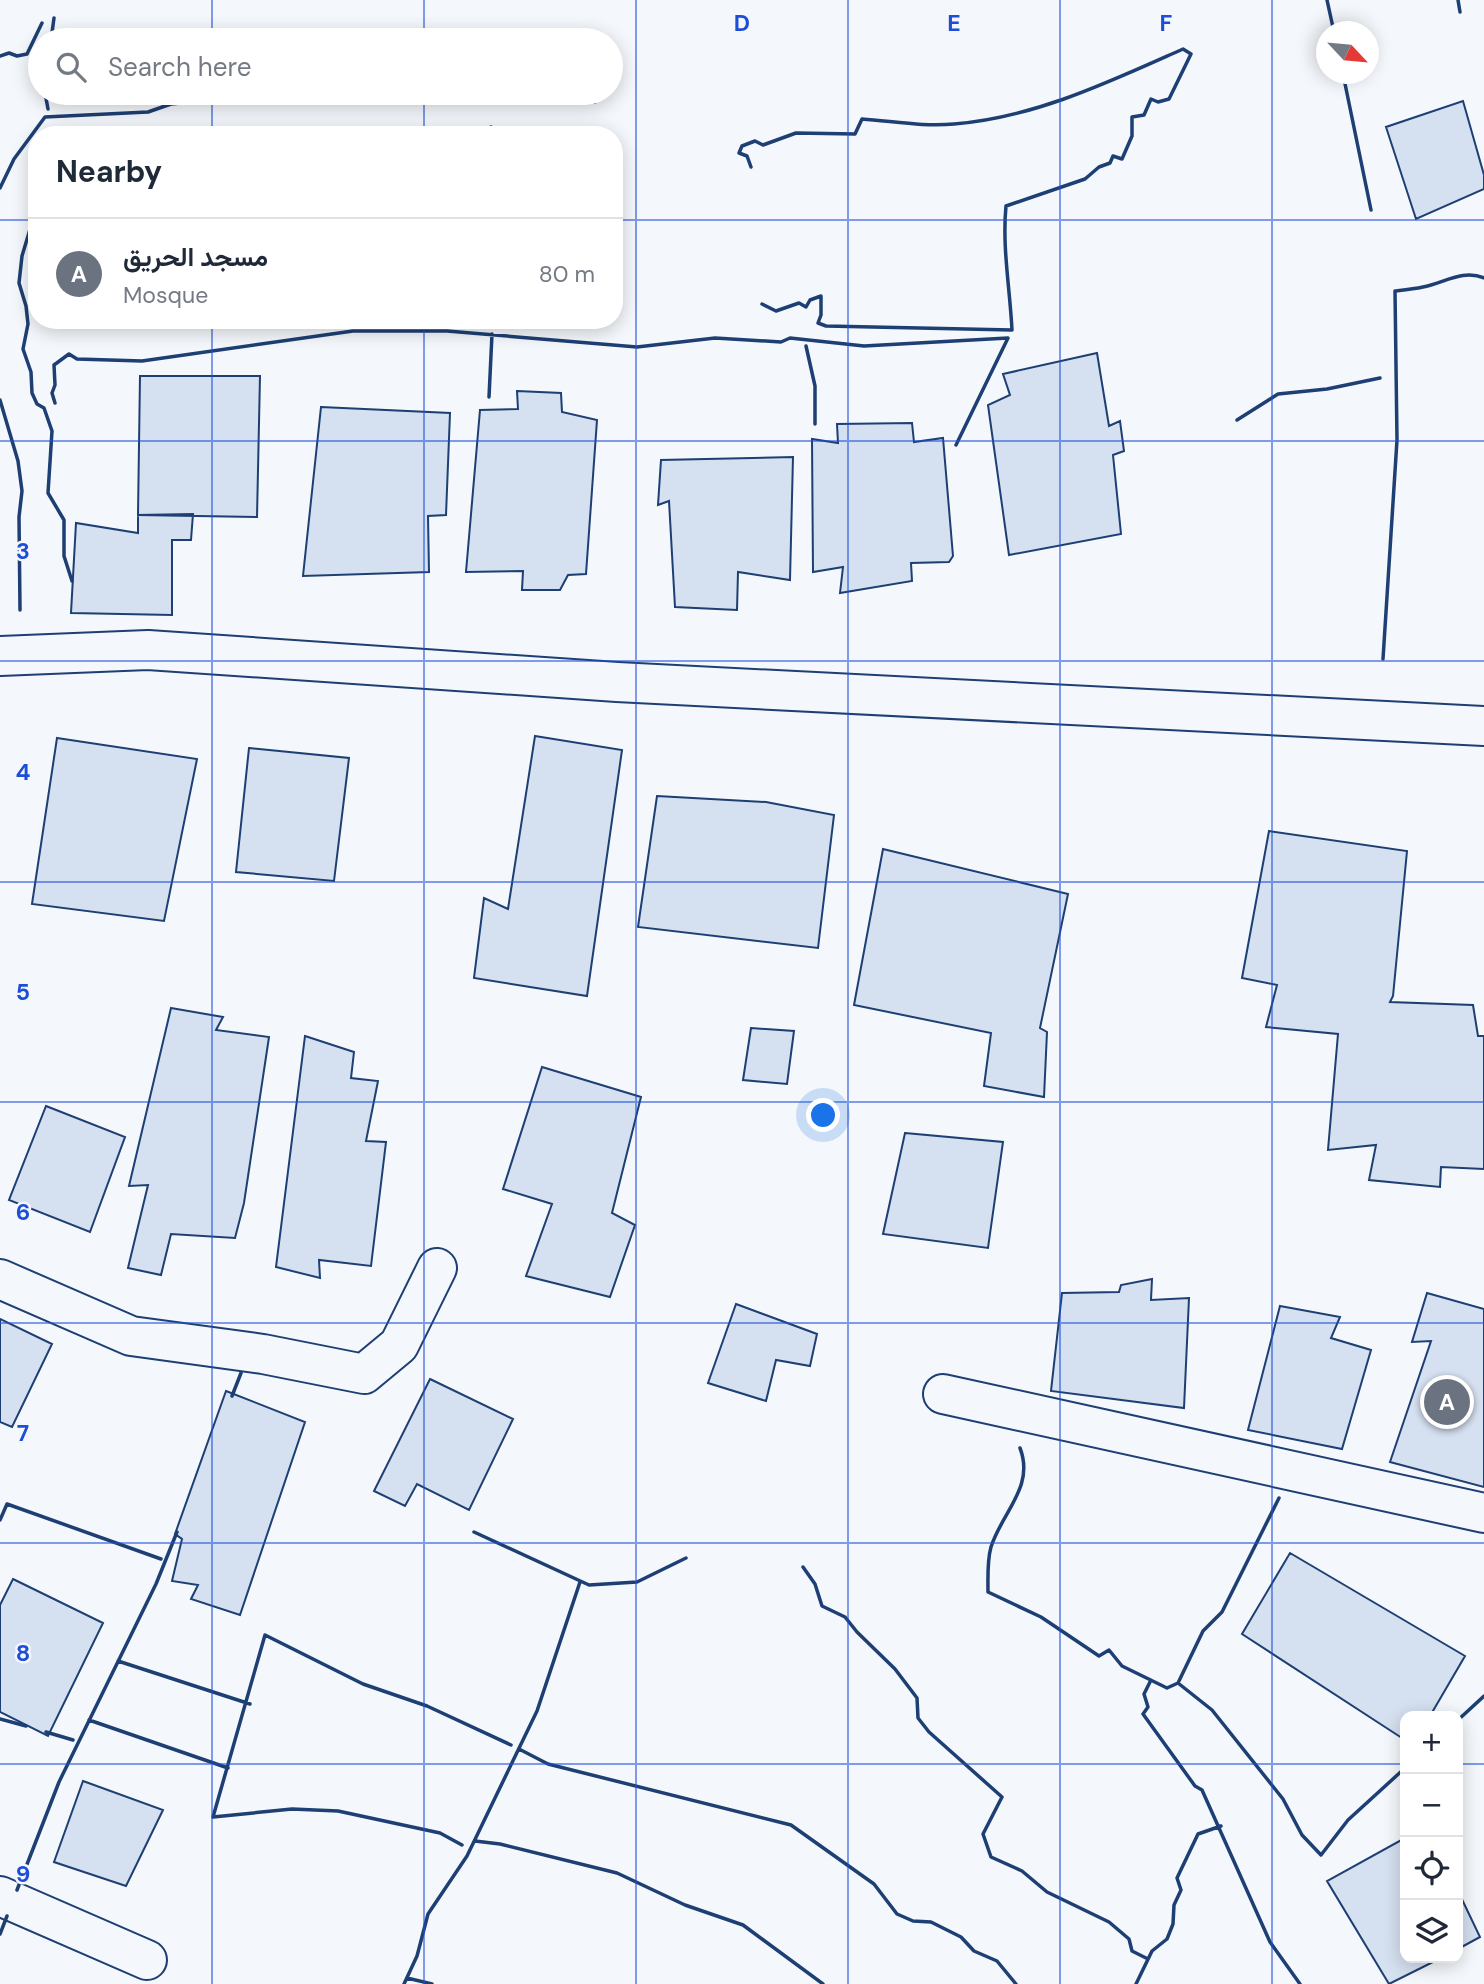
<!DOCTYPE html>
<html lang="en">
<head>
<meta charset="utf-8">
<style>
	:root { --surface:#fff; --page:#f6f6f7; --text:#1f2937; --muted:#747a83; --line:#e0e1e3; --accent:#ea580c }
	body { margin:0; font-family:"DM Sans",Vazirmatn,sans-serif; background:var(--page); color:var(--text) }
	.controls { position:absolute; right:21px; bottom:21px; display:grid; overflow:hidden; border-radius:14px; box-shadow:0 4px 18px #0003 }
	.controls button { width:63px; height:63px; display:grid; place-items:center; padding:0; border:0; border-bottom:2px solid var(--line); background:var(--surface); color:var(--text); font:35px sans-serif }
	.compass { position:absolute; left:1316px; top:21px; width:63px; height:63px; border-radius:50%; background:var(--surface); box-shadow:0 4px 18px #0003; rotate:116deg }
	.you { position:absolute; left:824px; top:1116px; width:24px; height:24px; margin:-18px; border:5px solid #fff; border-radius:50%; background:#1a73e8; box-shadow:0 0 0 10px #1a73e833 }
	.badge { display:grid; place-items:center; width:46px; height:46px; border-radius:50%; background:var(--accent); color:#fff; font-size:23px; font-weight:700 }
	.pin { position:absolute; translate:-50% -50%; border:4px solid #fff; box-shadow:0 2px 7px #0006 }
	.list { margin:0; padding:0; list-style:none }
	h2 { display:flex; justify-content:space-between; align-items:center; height:91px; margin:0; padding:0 28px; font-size:30px }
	h2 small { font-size:23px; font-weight:400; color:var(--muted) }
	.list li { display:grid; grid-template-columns:46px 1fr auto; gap:21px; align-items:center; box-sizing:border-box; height:112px; padding:0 28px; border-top:2px solid var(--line) }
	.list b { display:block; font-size:26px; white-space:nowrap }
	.list p { margin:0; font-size:23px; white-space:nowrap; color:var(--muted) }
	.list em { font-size:23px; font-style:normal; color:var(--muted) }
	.icon { flex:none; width:38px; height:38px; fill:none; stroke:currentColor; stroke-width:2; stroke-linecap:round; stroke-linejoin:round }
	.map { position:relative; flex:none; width:1484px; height:1984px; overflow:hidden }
	.search { position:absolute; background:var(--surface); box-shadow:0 4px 18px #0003; left:28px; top:28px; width:595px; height:77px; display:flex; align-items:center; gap:18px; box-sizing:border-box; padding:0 24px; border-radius:38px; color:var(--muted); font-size:26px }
	.panel { position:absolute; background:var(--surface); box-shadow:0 4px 18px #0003; left:28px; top:126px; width:595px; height:203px; border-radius:28px }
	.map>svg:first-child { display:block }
</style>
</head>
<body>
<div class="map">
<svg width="1484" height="1984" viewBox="0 0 1484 1984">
	<rect width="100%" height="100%" fill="#f4f7fb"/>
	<path fill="#d5e0f0" stroke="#1d3f73" stroke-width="2" d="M1463,101L1484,175V189L1416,219L1386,127Z
		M1097,353L1109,426L1120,421L1124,451L1113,455L1121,534L1009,555L988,405L1010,395L1003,374Z
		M140,376H260L257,517L138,515Z
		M517,391L561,393L562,412L597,420L586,574L568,575L560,590H522L523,571L466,572L480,410L518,409Z
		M321,407L450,413L446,515L428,516L429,572L303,576Z
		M912,423L914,442L943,438L953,556L949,562L911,563L912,581L840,593L843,567L813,572L812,439L838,443L837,424Z
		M793,457L790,580L738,572L737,610L675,607L669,501L658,505L661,460Z
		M193,514L191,540H172V615L71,613L76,523L138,533V515Z
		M535,736L622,750L587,996L474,978L484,898L508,909Z
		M57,738L197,759L164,921L32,904Z
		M249,748L349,758L334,881L236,872Z
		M657,796L766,802L834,815L818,948L638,927Z
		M1269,831L1407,851L1393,996L1390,1002L1473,1005L1478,1036H1484V1169L1441,1167L1440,1187L1369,1180L1376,1145L1328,1150L1338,1034L1266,1027L1277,985L1242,978Z
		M883,849L1068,894L1040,1028L1047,1032L1044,1097L984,1086L991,1033L854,1005Z
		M171,1008L223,1017L216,1030L269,1037L244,1203L235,1238L171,1234L161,1275L128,1268L148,1185L129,1186Z
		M751,1028L794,1031L787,1084L743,1080Z
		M305,1036L354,1052L351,1078L378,1081L366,1141L386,1142L371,1266L319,1260L320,1278L276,1267Z
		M542,1067L641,1097L612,1213L635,1225L610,1297L526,1276L552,1204L503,1189Z
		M46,1106L125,1137L90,1232L9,1200Z
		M905,1133L1003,1142L988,1248L883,1234Z
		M1152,1279L1151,1300L1189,1298L1184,1408L1051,1391L1062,1293L1119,1292L1121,1285Z
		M1427,1293L1484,1309V1487L1390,1462L1431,1341L1412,1342Z
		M736,1304L817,1334L810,1366L776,1360L766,1401L708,1383Z
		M1280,1306L1340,1317L1331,1338L1371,1350L1342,1449L1248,1430Z
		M0,1319L52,1344L12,1427L0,1422Z
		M430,1379L513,1419L469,1510L417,1484L405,1506L374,1491Z
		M226,1391L305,1422L240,1615L191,1599L198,1585L172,1581L182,1539L175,1534Z
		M1290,1553L1465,1656L1430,1716H1405V1740L1242,1634Z
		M13,1579L103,1623L48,1736L0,1712V1605Z
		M83,1781L163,1810L126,1886L54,1862Z
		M1405,1838V1958H1441L1389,1984L1327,1881Z
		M1458,1891L1480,1937L1458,1949Z"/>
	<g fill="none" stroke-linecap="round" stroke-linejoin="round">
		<g stroke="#1d3f73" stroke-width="42">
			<path id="minor" d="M0,656L148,650L617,682L1484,726
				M0,1279L131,1336L263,1354L364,1374L399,1345L437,1268
				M943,1394L1484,1513
				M0,1896L147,1960"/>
		</g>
		<use href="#minor" stroke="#f4f7fb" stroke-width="38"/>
		<path stroke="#1d3f73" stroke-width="3.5" d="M1327,0L1334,32
			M1458,0L1460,12
			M51,40L54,18
			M0,56L9,53L17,56L27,54L42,23
			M1343,74L1371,210
			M45,93L48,109
			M416,93L418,102L486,95L538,103L595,102
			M491,127L492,135
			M751,167L747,156L739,153L742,146L755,141L763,145L796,133L855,134L862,119C892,121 924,127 954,124C1034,118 1111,81 1183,49L1191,54L1169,99L1158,102L1151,99L1144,115L1132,117V136L1122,159L1113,156L1110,163L1099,167L1085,179L1006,206C1002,247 1010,289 1012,330L826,326L818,323L821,315V296L810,300L806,307L799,303L776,311L762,304
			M0,188L14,159L45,117L148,112L171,104L280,93
			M37,206L22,256L19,283L26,306L28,324L23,349L31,372L32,393L37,404L44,408L52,431L48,493L64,520V556L72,581
			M806,346L815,386V424
			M489,397L492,334
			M0,400L18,461L22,491L19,517L20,610
			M55,403L52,393L55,385L54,365L69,354L77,359L142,361L353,331H447L637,347L715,338L781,342L790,338L864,346L1008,338L956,445
			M1237,420L1278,394L1327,389L1380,378
			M1383,659L1397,440L1395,291C1404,290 1414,289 1423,287C1444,283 1463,269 1484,278
			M232,1396L241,1373
			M1020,1448C1035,1487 1002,1512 991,1547C987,1561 988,1577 988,1592L1041,1617L1099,1656L1109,1650L1122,1666L1167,1688L1178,1683L1203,1631L1222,1612L1279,1498
			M0,1520L7,1504L161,1559
			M474,1532L589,1585L637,1582L686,1558
			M803,1567L815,1584L822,1606L845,1617L857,1632L895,1669L917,1698L918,1718L929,1732L1002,1797L983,1834L991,1857L1022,1871L1047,1892L1109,1922L1129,1939L1132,1951L1148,1959
			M118,1661L250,1704
			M1151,1680L1144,1694L1148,1707L1143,1714L1195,1786L1202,1790L1270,1942L1300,1984
			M1178,1683L1212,1710L1283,1799L1302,1835L1321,1855L1348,1820L1405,1768
			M0,1719L26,1726
			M89,1720L228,1768
			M1458,1720L1484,1696
			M46,1732L73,1740
			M519,1749L548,1764L791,1825L874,1884L897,1914L913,1921L931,1922L961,1937L974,1951L997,1961L1016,1984
			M475,1841L500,1844L617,1873L685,1905L743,1925L823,1984
			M462,1845L440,1833L338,1811L292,1809L213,1817L265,1635L363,1684L427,1706L511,1745
			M17,1890L59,1782L156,1584L177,1532
			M0,1934L7,1916
			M407,1978L432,1984
			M404,1984L417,1956L428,1914L467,1856L537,1711L580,1582
			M1136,1984L1152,1951L1167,1939L1173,1924L1174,1905L1181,1890L1177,1878L1198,1834L1221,1826"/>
	</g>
	<path fill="none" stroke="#1d4ed8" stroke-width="2" stroke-opacity="0.55" d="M212,0V40M424,0V40M636,0V1984M848,0V1984M1060,0V1984M1272,0V1984M212,93V135M424,93V135M0,220H37M614,220H1484M212,320V1984M424,320V1984M0,441H1484M0,661H1484M0,882H1484M0,1102H1484M0,1323H1484M0,1543H1484M0,1764H1405M1458,1764H1484"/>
	<g font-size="23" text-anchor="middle" font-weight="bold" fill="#1d4ed8" stroke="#f4f7fb" stroke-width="5" stroke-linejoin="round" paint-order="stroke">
		<text x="742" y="31">D</text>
		<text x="954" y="31">E</text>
		<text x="1166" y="31">F</text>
		<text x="23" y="559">3</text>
		<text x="23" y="780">4</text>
		<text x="23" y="1000">5</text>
		<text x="23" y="1220">6</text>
		<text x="23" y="1441">7</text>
		<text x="23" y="1661">8</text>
		<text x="23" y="1882">9</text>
	</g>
</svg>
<div class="controls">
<button>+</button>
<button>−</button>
<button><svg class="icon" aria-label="locate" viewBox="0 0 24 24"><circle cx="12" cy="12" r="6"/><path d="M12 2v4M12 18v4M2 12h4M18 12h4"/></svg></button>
<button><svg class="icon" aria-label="layers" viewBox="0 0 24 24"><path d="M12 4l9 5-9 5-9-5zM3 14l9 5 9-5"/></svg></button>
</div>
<svg class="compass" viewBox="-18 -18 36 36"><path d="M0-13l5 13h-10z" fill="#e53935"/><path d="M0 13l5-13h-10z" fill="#747a83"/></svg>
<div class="you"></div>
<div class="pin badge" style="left:1447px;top:1402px;background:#6b7280">A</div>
<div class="search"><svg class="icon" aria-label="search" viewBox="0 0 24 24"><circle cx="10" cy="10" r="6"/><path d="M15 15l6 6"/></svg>Search here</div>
<section class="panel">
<h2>Nearby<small></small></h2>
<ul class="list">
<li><span class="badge" style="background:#6b7280">A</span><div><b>مسجد الحريق</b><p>Mosque</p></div><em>80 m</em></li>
</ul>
</section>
</div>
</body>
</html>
